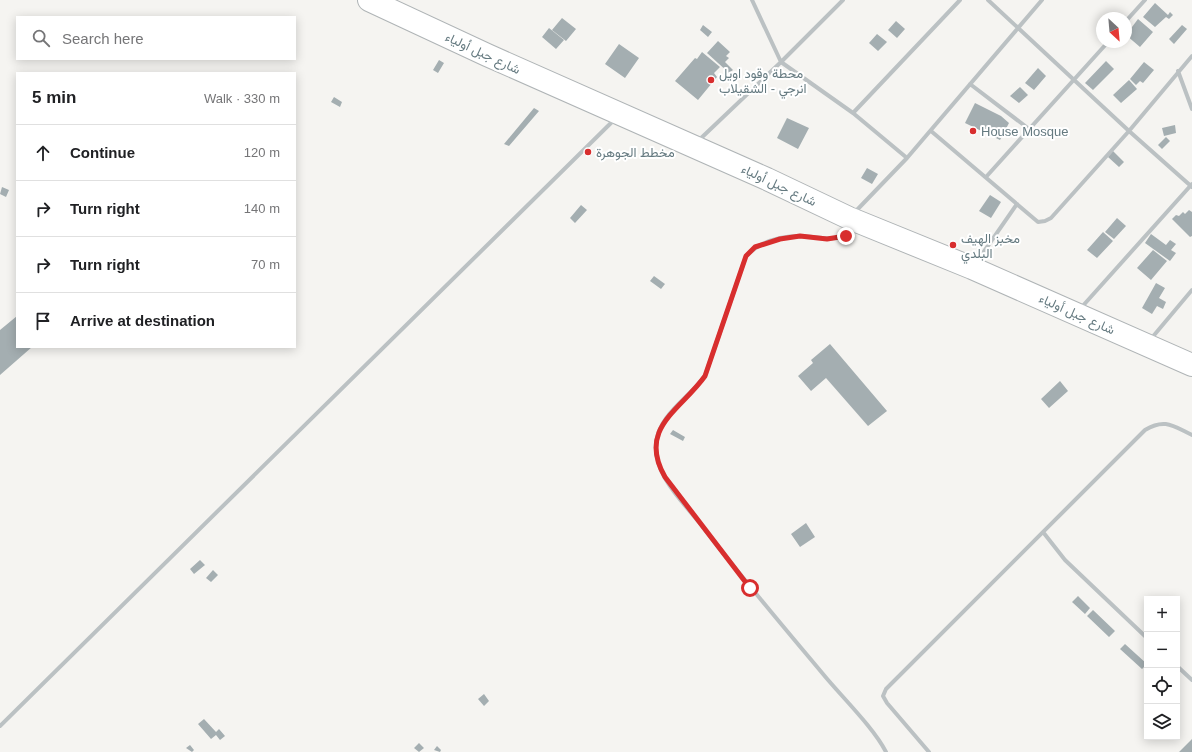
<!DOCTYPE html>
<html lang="en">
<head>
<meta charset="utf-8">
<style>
	:root { --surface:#fff; --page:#f6f6f6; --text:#202124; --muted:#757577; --line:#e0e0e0 }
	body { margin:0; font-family:Arial,Vazirmatn,sans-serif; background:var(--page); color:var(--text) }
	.controls { position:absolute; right:12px; bottom:12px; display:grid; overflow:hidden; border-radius:0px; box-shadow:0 2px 10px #0003 }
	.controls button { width:36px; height:36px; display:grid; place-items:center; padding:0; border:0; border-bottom:1px solid var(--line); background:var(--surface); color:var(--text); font:20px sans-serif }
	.compass { position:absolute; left:1096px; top:12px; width:36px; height:36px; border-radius:50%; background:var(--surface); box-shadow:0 2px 10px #0003; rotate:154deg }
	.stop { position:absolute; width:12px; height:12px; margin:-9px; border:3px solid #d82e2e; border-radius:50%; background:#fff }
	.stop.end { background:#d82e2e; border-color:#fff; box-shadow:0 1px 4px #0008 }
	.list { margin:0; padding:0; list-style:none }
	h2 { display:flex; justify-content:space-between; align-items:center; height:52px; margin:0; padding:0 16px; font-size:17px }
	h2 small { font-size:13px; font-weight:400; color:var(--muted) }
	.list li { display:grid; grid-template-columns:26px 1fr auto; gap:12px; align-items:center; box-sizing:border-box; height:56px; padding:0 16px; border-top:1px solid var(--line) }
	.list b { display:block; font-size:15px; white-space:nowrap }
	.list em { font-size:13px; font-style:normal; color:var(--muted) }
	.icon { flex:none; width:22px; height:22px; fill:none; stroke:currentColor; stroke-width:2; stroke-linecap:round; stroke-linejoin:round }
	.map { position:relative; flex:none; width:1192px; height:752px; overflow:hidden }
	.search { position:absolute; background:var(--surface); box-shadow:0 2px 10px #0003; left:16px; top:16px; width:280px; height:44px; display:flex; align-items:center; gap:10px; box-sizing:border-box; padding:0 14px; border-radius:0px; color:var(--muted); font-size:15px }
	.panel { position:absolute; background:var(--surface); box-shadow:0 2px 10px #0003; left:16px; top:72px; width:280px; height:276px; border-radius:0px }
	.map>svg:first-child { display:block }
</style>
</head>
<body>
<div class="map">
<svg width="1192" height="752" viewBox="0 0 1192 752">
	<rect width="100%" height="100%" fill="#f5f4f1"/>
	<path fill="#a4aeb1" d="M1155,3L1168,15L1170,12L1173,15L1169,19L1166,17L1155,27L1143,17Z
		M562,18L576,29L566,41L552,30Z
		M1138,19L1153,32L1140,47L1126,35Z
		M896,21L905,29L897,38L888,30Z
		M703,25L712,32L708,37L700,30Z
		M1182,25L1187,29L1174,44L1169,39Z
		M549,28L564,40L556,49L542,37Z
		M877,34L887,42L878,51L869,43Z
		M718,41L730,52L726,56L729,58L725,62L733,70L729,73L707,53Z
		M619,44L639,58L625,78L605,64Z
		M702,52L720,67L714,73L717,77L698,100L675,81L695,58L697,59Z
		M439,60L444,63L438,73L433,70Z
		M1106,61L1114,69L1093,90L1085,83Z
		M1144,62L1154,70L1143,83L1140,81L1136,85L1130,79Z
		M1038,68L1046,76L1034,90L1025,83Z
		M1129,80L1137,89L1121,103L1113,95Z
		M1020,87L1028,95L1019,103L1010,96Z
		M334,97L342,102L340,107L331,102Z
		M975,103L1001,116L1009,123L1000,140L965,123Z
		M534,108L539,111L509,146L504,144Z
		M787,118L809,128L798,149L777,138Z
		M1175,125L1176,133L1164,136L1162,128Z
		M1166,137L1170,141L1162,149L1158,145Z
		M1113,151L1124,162L1119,167L1108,157Z
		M867,168L878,174L872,184L861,178Z
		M2,187L9,190L6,197L0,194Z
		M990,195L1001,202L991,218L979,211Z
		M581,205L587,210L575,223L570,218Z
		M1189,210L1192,212V236L1190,237L1172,219L1176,215L1179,216L1183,212L1185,214Z
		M1117,218L1126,226L1114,239L1105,232Z
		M1103,232L1113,241L1097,258L1087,250Z
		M1151,234L1166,245L1170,240L1176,244L1171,250L1176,253L1170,261L1145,243Z
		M1153,250L1167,261L1151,280L1137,268Z
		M654,276L665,284L661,289L650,281Z
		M1156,283L1165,288L1159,298L1166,302L1163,309L1157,306L1152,314L1142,308Z
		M17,316V347H32L0,375V330Z
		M830,344L887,411L868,426L826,378L811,391L798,376L813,363L811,360Z
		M1060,381L1068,391L1049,408L1041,399Z
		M673,430L685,437L683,441L670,434Z
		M806,523L815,537L800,547L791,534Z
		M200,560L205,565L194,574L190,569Z
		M213,570L218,575L211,582L206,578Z
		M1078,596L1090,608L1085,614L1072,602Z
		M1093,610L1115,631L1109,637L1087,616Z
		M1125,644L1147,664L1142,669L1120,649Z
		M484,694L489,701L484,706L478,699Z
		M204,719L216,732L219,729L225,736L220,740L216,735L211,739L198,724Z
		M1192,739V752H1179Z
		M419,743L424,748L419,752L414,748Z
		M190,745L194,750L192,752L186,748Z
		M437,746L441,750L440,752L434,750Z"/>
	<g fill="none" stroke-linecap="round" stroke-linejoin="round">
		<g stroke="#afb4b6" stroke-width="24">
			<path id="highway" d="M369,0L487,55L767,179L849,218L972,268L1192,365"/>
		</g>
		<path stroke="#bbc1c3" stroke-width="4" d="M752,0L781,62L853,113L907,158
			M988,0L1129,131L1192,187
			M1126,21L1145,0
			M1178,71L1192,109
			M970,84L1029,129
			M853,113L960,0
			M931,131L1038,222L1045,221L1051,218L1129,131L1192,56
			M698,141L781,62L843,0
			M986,177L1108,42
			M854,213L907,158L1042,0
			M857,230C835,243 823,237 800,236C780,236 760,242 746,256L705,376C689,398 659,414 656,443C653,475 684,503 702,526C741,577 782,625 823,674C841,696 874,728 886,752
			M976,263L1017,204
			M1080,309L1192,184
			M1150,340L1192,290
			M1043,532L1065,560L1147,638
			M1177,666L1192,680
			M0,726L615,119
			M929,752L887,703L883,696L886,689L1145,430C1165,418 1173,426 1192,435"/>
		<use href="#highway" stroke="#fff" stroke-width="22"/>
	</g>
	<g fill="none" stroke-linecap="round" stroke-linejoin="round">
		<path stroke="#d82e2e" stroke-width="5" d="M750,588L665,477C637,428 681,410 705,376L746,256L755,247L780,239L800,236L827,239L846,236"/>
	</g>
	<g fill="#d82e2e" stroke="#fff" stroke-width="1.5">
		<circle cx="711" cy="80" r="4"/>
		<circle cx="973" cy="131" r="4"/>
		<circle cx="588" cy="152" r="4"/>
		<circle cx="953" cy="245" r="4"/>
	</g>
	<g text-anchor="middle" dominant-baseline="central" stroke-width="4" stroke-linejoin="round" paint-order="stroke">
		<g font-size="13" fill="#657a80" stroke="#fff">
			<text transform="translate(483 53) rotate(25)">شارع جبل أولياء</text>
			<text transform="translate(779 185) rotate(25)">شارع جبل أولياء</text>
			<text transform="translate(1077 314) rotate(24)">شارع جبل أولياء</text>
		</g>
		<g font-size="13" fill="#657a80" stroke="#fff" text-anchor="start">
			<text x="719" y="73">محطة وقود اويل<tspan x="719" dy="15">انرجي - الشقيلاب</tspan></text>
			<text x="981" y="131">House Mosque</text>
			<text x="596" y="152">مخطط الجوهرة</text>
			<text x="961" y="238">مخبز الهيف<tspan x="961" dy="15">البلدي</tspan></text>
		</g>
	</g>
</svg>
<div class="controls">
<button>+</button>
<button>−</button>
<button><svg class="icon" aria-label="locate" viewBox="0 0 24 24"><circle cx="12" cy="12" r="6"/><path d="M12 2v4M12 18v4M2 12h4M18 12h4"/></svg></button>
<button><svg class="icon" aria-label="layers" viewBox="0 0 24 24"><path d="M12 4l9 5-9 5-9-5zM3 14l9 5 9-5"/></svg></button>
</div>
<svg class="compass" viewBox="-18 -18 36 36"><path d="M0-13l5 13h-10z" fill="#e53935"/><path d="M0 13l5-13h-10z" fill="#757577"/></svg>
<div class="stop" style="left:750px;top:588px"></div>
<div class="stop end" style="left:846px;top:236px"></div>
<div class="search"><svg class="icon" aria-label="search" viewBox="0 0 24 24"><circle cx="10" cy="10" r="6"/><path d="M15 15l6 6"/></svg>Search here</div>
<section class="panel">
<h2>5 min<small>Walk · 330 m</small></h2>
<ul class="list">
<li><svg class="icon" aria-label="ahead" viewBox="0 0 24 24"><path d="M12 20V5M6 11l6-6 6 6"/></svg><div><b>Continue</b></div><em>120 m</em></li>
<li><svg class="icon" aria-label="right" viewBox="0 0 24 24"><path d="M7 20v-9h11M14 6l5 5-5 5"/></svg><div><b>Turn right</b></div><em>140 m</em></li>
<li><svg class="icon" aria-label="right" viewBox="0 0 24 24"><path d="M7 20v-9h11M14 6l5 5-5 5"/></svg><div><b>Turn right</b></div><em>70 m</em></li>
<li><svg class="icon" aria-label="arrive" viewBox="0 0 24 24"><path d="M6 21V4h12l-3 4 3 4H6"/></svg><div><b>Arrive at destination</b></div></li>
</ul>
</section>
</div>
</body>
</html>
